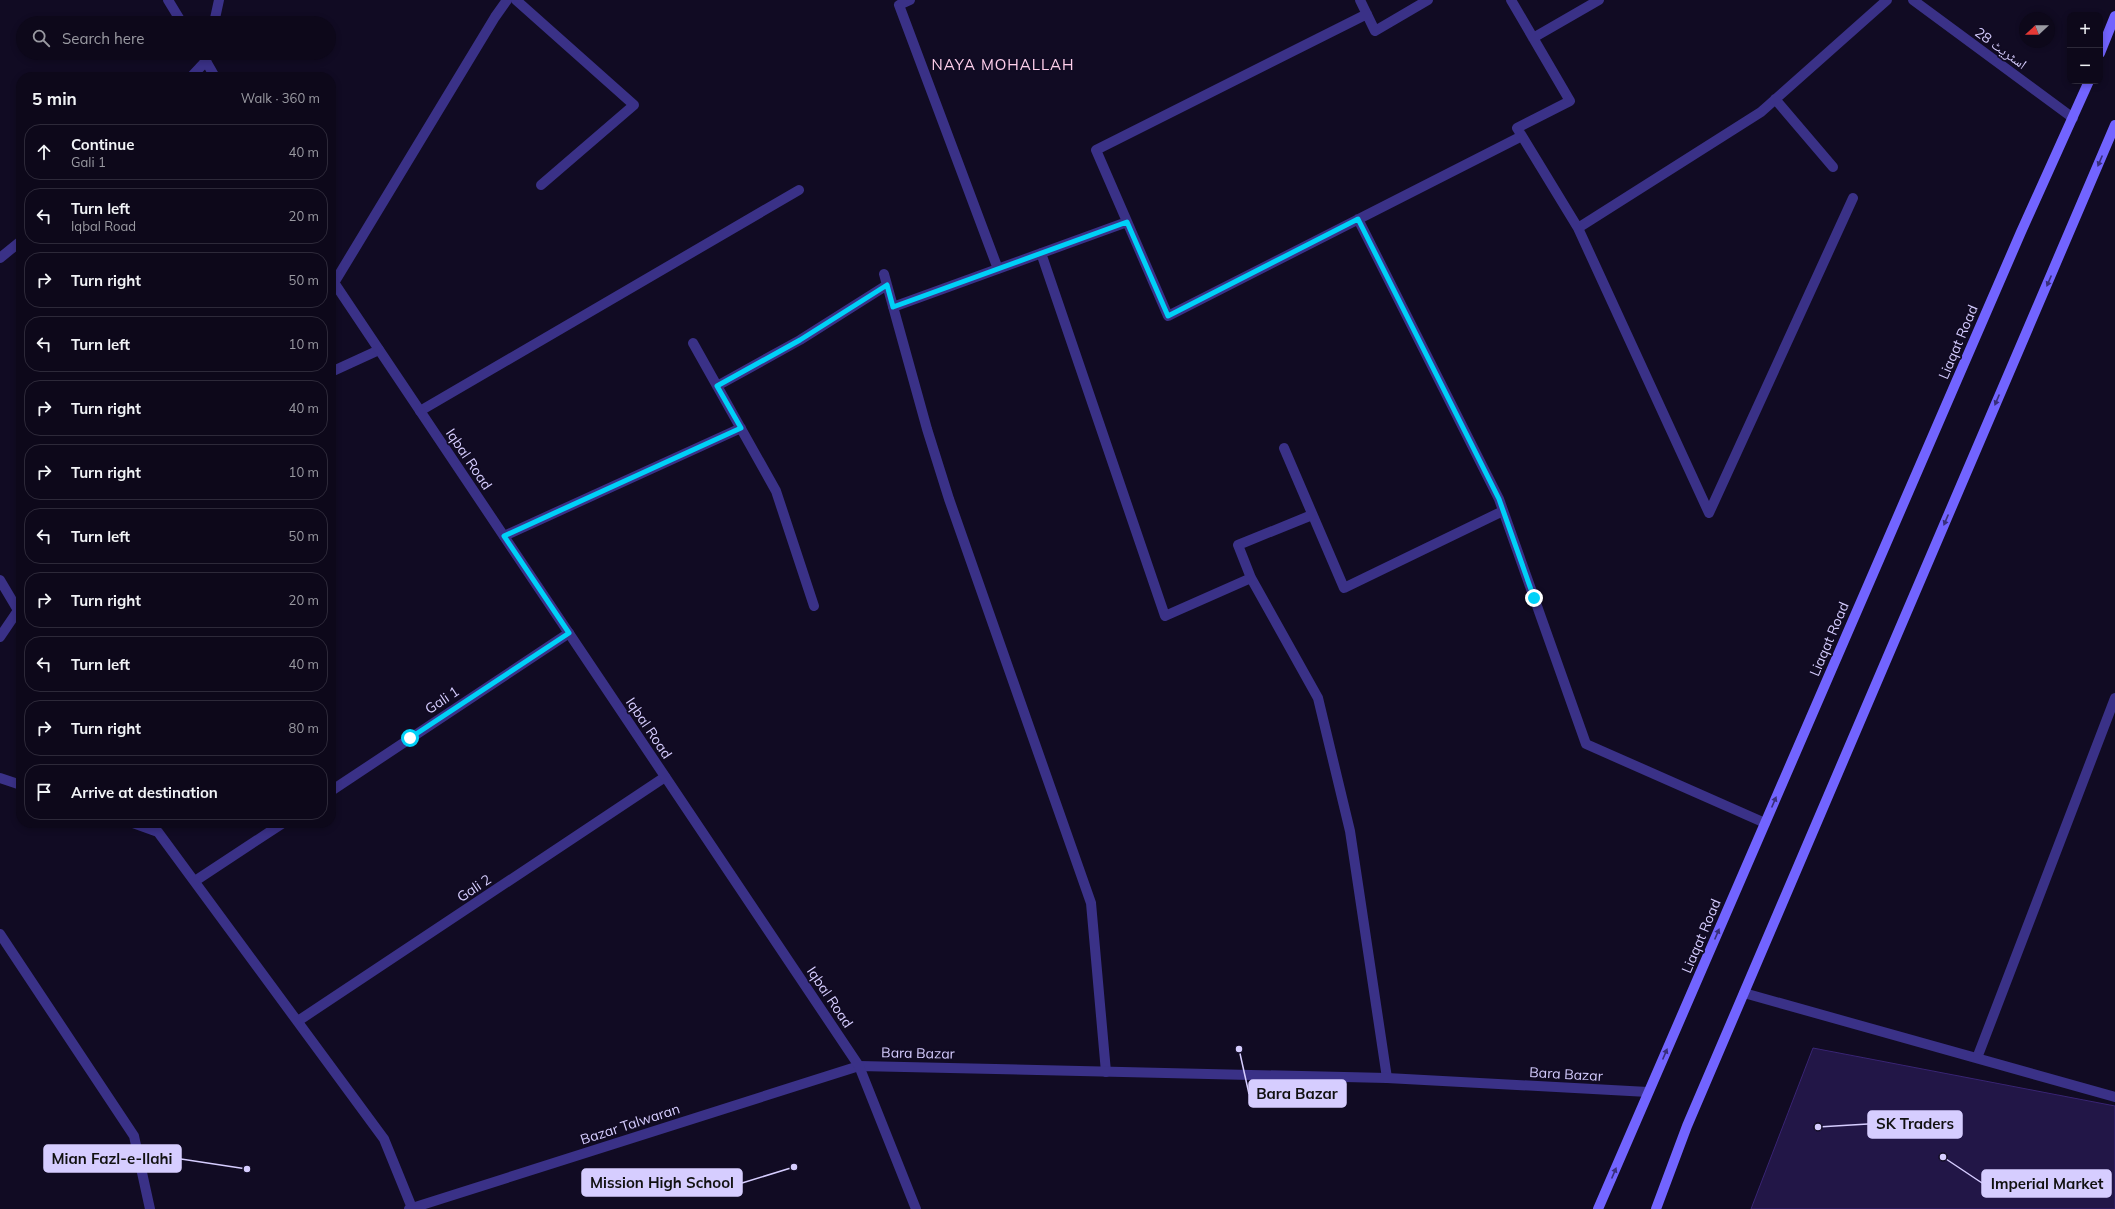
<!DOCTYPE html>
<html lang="en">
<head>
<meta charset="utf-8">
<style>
	:root { --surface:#0d081a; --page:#161123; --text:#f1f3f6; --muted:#9a9aa2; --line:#2d2939 }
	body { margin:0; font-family:Mulish,"Noto Naskh Arabic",sans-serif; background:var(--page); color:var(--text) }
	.controls { position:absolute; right:12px; top:12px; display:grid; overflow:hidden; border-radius:8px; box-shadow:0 2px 6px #0003 }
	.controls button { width:36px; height:36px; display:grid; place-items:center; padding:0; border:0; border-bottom:1px solid var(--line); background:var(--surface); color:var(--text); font:20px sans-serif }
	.compass { position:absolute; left:2019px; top:12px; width:36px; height:36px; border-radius:50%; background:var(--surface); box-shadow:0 2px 6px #0003; rotate:248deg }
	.stop { position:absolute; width:12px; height:12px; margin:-9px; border:3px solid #00d1f8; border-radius:50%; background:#fff }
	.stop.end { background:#00d1f8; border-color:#fff; box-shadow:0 1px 4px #0008 }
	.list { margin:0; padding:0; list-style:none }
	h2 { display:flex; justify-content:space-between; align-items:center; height:52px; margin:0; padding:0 16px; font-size:17px }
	h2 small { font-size:13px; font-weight:400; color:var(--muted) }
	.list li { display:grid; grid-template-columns:26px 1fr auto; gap:12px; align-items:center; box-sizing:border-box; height:56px; margin:0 8px 8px; padding:0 8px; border:1px solid var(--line); border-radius:16px }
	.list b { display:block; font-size:15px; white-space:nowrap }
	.list p { margin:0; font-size:13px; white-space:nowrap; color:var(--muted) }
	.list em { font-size:13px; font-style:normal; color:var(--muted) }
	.icon { flex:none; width:22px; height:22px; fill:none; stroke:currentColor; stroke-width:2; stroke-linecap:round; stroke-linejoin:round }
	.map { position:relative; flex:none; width:2115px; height:1209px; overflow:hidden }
	.search { position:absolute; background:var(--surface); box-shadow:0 2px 6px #0003; left:16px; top:16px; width:320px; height:44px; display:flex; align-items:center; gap:10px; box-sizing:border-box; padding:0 14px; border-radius:22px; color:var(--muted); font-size:15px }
	.panel { position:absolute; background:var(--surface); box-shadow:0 2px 6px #0003; left:16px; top:72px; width:320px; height:756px; border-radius:16px }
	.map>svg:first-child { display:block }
</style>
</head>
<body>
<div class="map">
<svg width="2115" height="1209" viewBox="0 0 2115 1209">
	<defs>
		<filter id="shadow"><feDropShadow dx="3.5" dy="3.5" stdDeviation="1" flood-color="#0009"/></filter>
	</defs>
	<rect width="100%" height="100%" fill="#110b23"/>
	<path fill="#221546" stroke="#392574" filter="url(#shadow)" d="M1813,1048L2115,1106V1209H1751Z"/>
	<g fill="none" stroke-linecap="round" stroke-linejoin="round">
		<path stroke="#3a3187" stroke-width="10" d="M516,0L634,105L541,185
			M910,0L899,5L998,269
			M1360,0L1375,31L1428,0
			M1511,0L1570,101L1517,128L1578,228L1709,513
			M1367,14L1096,150L1168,316L1522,136
			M1533,38L1599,0
			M1775,99L1833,167
			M1358,219L1499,499L1586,744L1765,823
			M1578,228L1761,112L1887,0
			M1041,253L1165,616L1251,578
			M884,274L927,429L949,499L1091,903L1106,1072
			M893,307L1127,222
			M693,343L776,491L814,606
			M331,372L379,350
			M717,386L800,340L887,285
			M420,411L799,190
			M1284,448L1344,588L1503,511
			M1709,513L1853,198
			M1312,515L1238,545L1251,578L1318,698L1350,831L1387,1078
			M504,536L741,428
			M0,637L21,606"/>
		<path stroke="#3a3187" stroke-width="10" d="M334,283L495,17L507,0
			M0,580L19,612
			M0,778L21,785
			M331,791L569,633
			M133,823L158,832L384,1139L412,1208
			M195,881L283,823
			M0,934L134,1136L150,1209
			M1744,993L2115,1097
			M298,1021L665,777
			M1977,1058L2115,698
			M409,1209L859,1066L1387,1078L1648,1092"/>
		<path stroke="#3a3187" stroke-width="10" d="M168,0L182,23
			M1913,0L2073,118
			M214,23L219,0
			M203,56L215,77
			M191,77L206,61L208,53
			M0,258L21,241
			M331,278L859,1066L916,1209"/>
		<path stroke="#7264ff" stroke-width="10" d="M2100,53L2115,16
			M1598,1209L2021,232L2089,81
			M1656,1209L1687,1126L2115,125"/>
	</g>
	<defs><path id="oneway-solid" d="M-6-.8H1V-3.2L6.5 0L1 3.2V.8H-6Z"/></defs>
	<g fill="#382f7b">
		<use href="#oneway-solid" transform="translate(2100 161) rotate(113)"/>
		<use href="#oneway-solid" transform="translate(2049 281) rotate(113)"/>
		<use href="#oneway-solid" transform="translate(1997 400) rotate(113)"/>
		<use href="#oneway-solid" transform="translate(1946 520) rotate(113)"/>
		<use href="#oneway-solid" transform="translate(1774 802) rotate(-67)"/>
		<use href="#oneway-solid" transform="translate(1717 934) rotate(-67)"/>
		<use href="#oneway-solid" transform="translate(1665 1054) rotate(-67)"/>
		<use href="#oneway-solid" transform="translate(1614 1173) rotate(-67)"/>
	</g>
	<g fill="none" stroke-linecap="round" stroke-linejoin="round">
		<path stroke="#00d1f8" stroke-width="5" d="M410,738L569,633L504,536L741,428L717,386L800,340L887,285L893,307L1127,222L1168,316L1358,219L1499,499L1534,598"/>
	</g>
	<g text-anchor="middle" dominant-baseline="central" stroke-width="3.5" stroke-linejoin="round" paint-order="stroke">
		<g font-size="14" fill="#d6cdff" stroke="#110b23">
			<text transform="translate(2001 48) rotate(36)">اسٹریٹ 28</text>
			<text transform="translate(1958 342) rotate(-67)">Liaqat Road</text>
			<text transform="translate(469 459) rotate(56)">Iqbal Road</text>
			<text transform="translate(1829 639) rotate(-67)">Liaqat Road</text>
			<text transform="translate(442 700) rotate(-34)">Gali 1</text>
			<text transform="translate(649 728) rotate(56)">Iqbal Road</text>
			<text transform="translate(474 888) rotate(-34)">Gali 2</text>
			<text transform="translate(1701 936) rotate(-67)">Liaqat Road</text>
			<text transform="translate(830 997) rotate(56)">Iqbal Road</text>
			<text transform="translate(918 1053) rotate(1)">Bara Bazar</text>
			<text transform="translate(1566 1074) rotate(3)">Bara Bazar</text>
			<text transform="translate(630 1124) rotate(-18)">Bazar Talwaran</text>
		</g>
		<g font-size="15" letter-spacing="1" fill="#ffcfeb" stroke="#110b23">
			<text x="1003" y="64">NAYA MOHALLAH</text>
		</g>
	</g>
	<path fill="none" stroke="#d6cdff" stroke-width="1.5" d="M1239 1049L1249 1094M1818 1127L1868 1124M247 1169L181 1159M794 1167L742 1183M1943 1157L1982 1183"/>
	<g fill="#d6cdff" stroke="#110b23" stroke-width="1.5">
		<circle cx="1239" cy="1049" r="4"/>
		<circle cx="1818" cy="1127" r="4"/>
		<circle cx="247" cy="1169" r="4"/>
		<circle cx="794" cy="1167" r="4"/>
		<circle cx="1943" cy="1157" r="4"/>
	</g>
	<g fill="#d6cdff" stroke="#d6cdff" stroke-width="1.5">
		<rect x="1249" y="1080" width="97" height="27" rx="4"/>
		<rect x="1868" y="1111" width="94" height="27" rx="4"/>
		<rect x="44" y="1145" width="137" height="27" rx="4"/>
		<rect x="582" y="1169" width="160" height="27" rx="4"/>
		<rect x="1982" y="1170" width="129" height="27" rx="4"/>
	</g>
	<g font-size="15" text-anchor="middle" font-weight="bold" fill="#111">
		<text x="1297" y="1099">Bara Bazar</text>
		<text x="1915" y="1129">SK Traders</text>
		<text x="112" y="1164">Mian Fazl-e-Ilahi</text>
		<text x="662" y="1188">Mission High School</text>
		<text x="2047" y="1189">Imperial Market</text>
	</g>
</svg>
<div class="controls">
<button>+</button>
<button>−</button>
</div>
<svg class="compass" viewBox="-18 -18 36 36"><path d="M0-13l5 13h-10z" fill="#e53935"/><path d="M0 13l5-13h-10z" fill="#9a9aa2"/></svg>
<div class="stop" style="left:410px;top:738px"></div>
<div class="stop end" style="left:1534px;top:598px"></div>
<div class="search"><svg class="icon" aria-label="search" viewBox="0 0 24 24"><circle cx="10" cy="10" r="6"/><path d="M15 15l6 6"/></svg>Search here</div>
<section class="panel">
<h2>5 min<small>Walk · 360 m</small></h2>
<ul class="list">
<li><svg class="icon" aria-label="ahead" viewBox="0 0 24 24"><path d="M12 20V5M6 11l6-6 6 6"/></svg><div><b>Continue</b><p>Gali 1</p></div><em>40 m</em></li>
<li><svg class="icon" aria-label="left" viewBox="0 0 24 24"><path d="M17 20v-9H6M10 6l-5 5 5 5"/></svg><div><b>Turn left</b><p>Iqbal Road</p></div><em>20 m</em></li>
<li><svg class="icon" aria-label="right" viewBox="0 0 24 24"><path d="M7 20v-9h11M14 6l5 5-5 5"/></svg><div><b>Turn right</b></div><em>50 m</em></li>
<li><svg class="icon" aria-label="left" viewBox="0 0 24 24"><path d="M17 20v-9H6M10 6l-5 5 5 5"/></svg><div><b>Turn left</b></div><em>10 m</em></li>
<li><svg class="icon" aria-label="right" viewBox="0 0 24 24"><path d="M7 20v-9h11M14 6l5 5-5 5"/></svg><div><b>Turn right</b></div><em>40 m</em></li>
<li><svg class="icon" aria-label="right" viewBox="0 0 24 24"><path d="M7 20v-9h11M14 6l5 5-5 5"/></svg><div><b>Turn right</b></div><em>10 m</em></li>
<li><svg class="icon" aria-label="left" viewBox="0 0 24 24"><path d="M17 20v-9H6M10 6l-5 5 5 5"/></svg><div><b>Turn left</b></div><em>50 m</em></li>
<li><svg class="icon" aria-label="right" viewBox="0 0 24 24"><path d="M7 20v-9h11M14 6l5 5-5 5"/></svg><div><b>Turn right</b></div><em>20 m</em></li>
<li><svg class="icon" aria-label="left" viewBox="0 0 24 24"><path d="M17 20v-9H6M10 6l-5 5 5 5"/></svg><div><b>Turn left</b></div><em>40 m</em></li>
<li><svg class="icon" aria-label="right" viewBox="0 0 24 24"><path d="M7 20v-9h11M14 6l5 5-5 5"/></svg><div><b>Turn right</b></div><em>80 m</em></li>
<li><svg class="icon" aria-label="arrive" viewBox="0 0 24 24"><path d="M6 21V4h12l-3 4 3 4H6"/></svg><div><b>Arrive at destination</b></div></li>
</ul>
</section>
</div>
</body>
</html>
